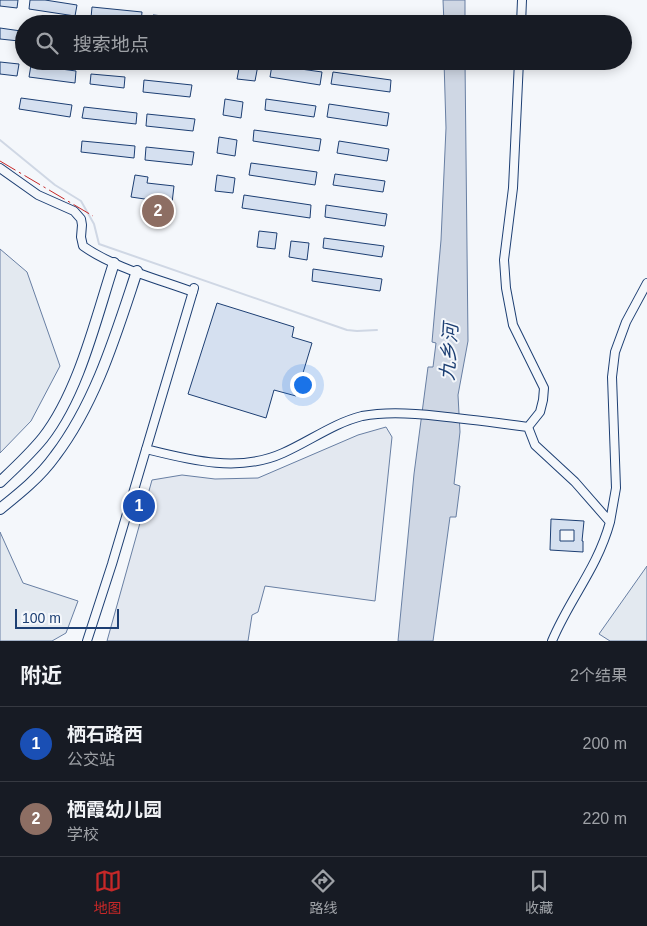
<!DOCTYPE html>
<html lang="zh">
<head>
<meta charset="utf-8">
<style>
	:root { --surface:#171b24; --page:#20242c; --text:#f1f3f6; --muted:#9ea1a6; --line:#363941; --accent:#c62828 }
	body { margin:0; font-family:Helvetica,"Noto Sans SC",sans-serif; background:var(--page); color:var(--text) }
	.scale { position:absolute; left:15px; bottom:12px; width:104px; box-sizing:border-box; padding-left:5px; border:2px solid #1d3f73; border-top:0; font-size:14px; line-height:18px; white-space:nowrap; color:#1d3f73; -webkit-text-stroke:4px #f4f7fb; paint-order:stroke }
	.you { position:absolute; left:302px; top:384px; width:18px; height:18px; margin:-12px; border:4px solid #fff; border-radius:50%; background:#1a73e8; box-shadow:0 0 0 8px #1a73e833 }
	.badge { display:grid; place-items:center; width:32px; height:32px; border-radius:50%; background:var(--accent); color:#fff; font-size:16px; font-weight:700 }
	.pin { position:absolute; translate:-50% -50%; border:2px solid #fff; box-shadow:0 1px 5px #0006 }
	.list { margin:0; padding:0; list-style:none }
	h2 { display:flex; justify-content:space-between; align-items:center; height:65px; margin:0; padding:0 20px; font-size:21px }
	h2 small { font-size:16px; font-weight:400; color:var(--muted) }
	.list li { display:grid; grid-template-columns:32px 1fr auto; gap:15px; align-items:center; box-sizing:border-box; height:75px; padding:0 20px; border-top:1px solid var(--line) }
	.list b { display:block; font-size:19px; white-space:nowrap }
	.list p { margin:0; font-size:16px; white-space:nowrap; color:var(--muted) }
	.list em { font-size:16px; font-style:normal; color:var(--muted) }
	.icon { flex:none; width:28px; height:28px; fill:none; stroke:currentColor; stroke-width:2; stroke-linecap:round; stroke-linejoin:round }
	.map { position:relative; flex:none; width:647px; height:641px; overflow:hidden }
	.search { position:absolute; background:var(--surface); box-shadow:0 2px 12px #0003; left:15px; right:15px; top:15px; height:55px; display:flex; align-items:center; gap:12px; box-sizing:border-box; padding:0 18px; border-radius:28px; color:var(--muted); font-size:19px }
	.sheet { height:215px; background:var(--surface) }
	nav { display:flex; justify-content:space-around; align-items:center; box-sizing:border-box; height:70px; border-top:1px solid var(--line); background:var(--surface); font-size:14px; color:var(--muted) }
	nav a { display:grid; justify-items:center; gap:2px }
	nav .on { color:var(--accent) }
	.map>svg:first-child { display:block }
</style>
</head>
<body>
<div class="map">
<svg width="647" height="641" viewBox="0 0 647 641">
	<rect width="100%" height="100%" fill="#f4f7fb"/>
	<path fill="#e3e9f0" stroke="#687fa3" d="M0,249L27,272L60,366L31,421L0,453Z
		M0,532L23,583L78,601L66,633L52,641H0Z
		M647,566V641H610L599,634Z"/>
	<path fill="#e3e8f0" stroke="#687fa3" d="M386,427L392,437L375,601L265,586L258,612L252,615L248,641H107L152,480L182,475L215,479L258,478L358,435Z"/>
	<path fill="#cfd7e4" stroke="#687fa3" d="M443,0H465V24H444Z
		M444,61H465L468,341L458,395L460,432L454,484L460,486L456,517H450L433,641H398L414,474L428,367H433L436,343L432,342L441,240L446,128Z"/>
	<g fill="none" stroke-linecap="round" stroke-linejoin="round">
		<path stroke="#cfd7e4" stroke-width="2" d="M0,140L55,185L81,201L94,224L99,244L347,330L357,331L377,330"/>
	</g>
	<path fill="#d5e0f0" stroke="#1d3f73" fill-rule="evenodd" d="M0,0H18L17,8L0,6Z
		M30,0H45L77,5L75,16L29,9Z
		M92,7L142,12L141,23L91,18Z
		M153,15L195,19L194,24H152Z
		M0,28L21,31L19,41L0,39Z
		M171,61H194V64Z
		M0,62L19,64L17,76L0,74Z
		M240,63L258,65L255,81L237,79Z
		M31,65L76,71L75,83L29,77Z
		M272,65L322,72L320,85L270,77Z
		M333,72L391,80L390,92L331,84Z
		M91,74L125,77L124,88L90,84Z
		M144,80L192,85L190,97L143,92Z
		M21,98L72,105L70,117L19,109Z
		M225,99L243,102L241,118L223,115Z
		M266,99L316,106L314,117L265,110Z
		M329,104L389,113L387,126L327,117Z
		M84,107L137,113L136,124L82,118Z
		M147,114L195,119L193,131L146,126Z
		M254,130L321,139L319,151L253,141Z
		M219,137L237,140L235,156L217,153Z
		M82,141L135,146L134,158L81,152Z
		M339,141L389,149L387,161L337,153Z
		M146,147L194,152L192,165L145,160Z
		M251,163L317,172L315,185L249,175Z
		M335,174L385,181L383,192L333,185Z
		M135,175L148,177L147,183L174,186L172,203L131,197Z
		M217,175L235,178L233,193L215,191Z
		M244,195L311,205L310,218L242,208Z
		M326,205L387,214L385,226L325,217Z
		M259,231L277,233L275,249L257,247Z
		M324,238L384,246L382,257L323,248Z
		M291,241L309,243L307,260L289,257Z
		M313,269L382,279L380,291L312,281Z
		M217,303L294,327L292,337L312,343L296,396L274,390L266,418L188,394Z
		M551,519L584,521L582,541H583V552L550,550ZM560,530H574V541H560Z"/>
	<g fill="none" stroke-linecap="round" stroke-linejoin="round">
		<g stroke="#1d3f73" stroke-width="10">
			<path id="minor" d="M521,24L522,0
				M519,61L513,188L504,260L506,288L513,325L544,388L543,400L540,412L528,427
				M0,168L38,195L74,211L81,219L82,225L81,237L83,246C114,268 158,279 193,292
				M528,427L535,445L575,482L610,522C597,569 570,598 552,641
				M146,449C190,460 239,473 283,453C310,441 334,423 362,416C387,411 413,413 438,416C468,419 498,423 528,427
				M610,522L616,488L612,377L615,352L626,322L647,283
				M87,641L112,564L194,288"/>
		</g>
		<g stroke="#1d3f73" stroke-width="12">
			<path id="major" d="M0,482C15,468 30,454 43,438C79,392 96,318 114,263
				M0,509C20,493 40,477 55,456C96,402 116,334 137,271"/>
		</g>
		<use href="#minor" stroke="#f4f7fb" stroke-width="8"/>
		<use href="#major" stroke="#f4f7fb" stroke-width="10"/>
		<path stroke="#c62828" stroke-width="1" stroke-dasharray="18 4 2.5 4" stroke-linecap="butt" d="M0,161L93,216"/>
	</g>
	<g text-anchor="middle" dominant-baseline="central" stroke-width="4" stroke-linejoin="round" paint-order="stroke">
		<g font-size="19" font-style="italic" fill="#1d3f73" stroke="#f4f7fb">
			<text transform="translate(449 352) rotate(-86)">九乡河</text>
		</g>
	</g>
</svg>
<div class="scale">100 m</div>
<div class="you"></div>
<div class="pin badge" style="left:139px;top:506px;background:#1a4fb4">1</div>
<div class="pin badge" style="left:158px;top:211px;background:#8d6e63">2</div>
<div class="search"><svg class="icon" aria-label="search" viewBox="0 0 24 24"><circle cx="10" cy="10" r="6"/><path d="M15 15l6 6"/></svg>搜索地点</div>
</div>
<section class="sheet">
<h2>附近<small>2个结果</small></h2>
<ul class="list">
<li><span class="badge" style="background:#1a4fb4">1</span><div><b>栖石路西</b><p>公交站</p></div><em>200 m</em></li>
<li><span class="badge" style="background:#8d6e63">2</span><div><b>栖霞幼儿园</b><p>学校</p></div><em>220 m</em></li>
</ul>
</section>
<nav>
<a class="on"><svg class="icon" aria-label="map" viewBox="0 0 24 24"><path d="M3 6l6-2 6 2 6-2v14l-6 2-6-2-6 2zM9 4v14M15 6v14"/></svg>地图</a>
<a><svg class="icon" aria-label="directions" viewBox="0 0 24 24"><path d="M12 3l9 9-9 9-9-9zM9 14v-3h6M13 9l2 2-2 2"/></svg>路线</a>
<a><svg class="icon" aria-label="saved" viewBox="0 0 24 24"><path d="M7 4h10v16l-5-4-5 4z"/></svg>收藏</a>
</nav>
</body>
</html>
